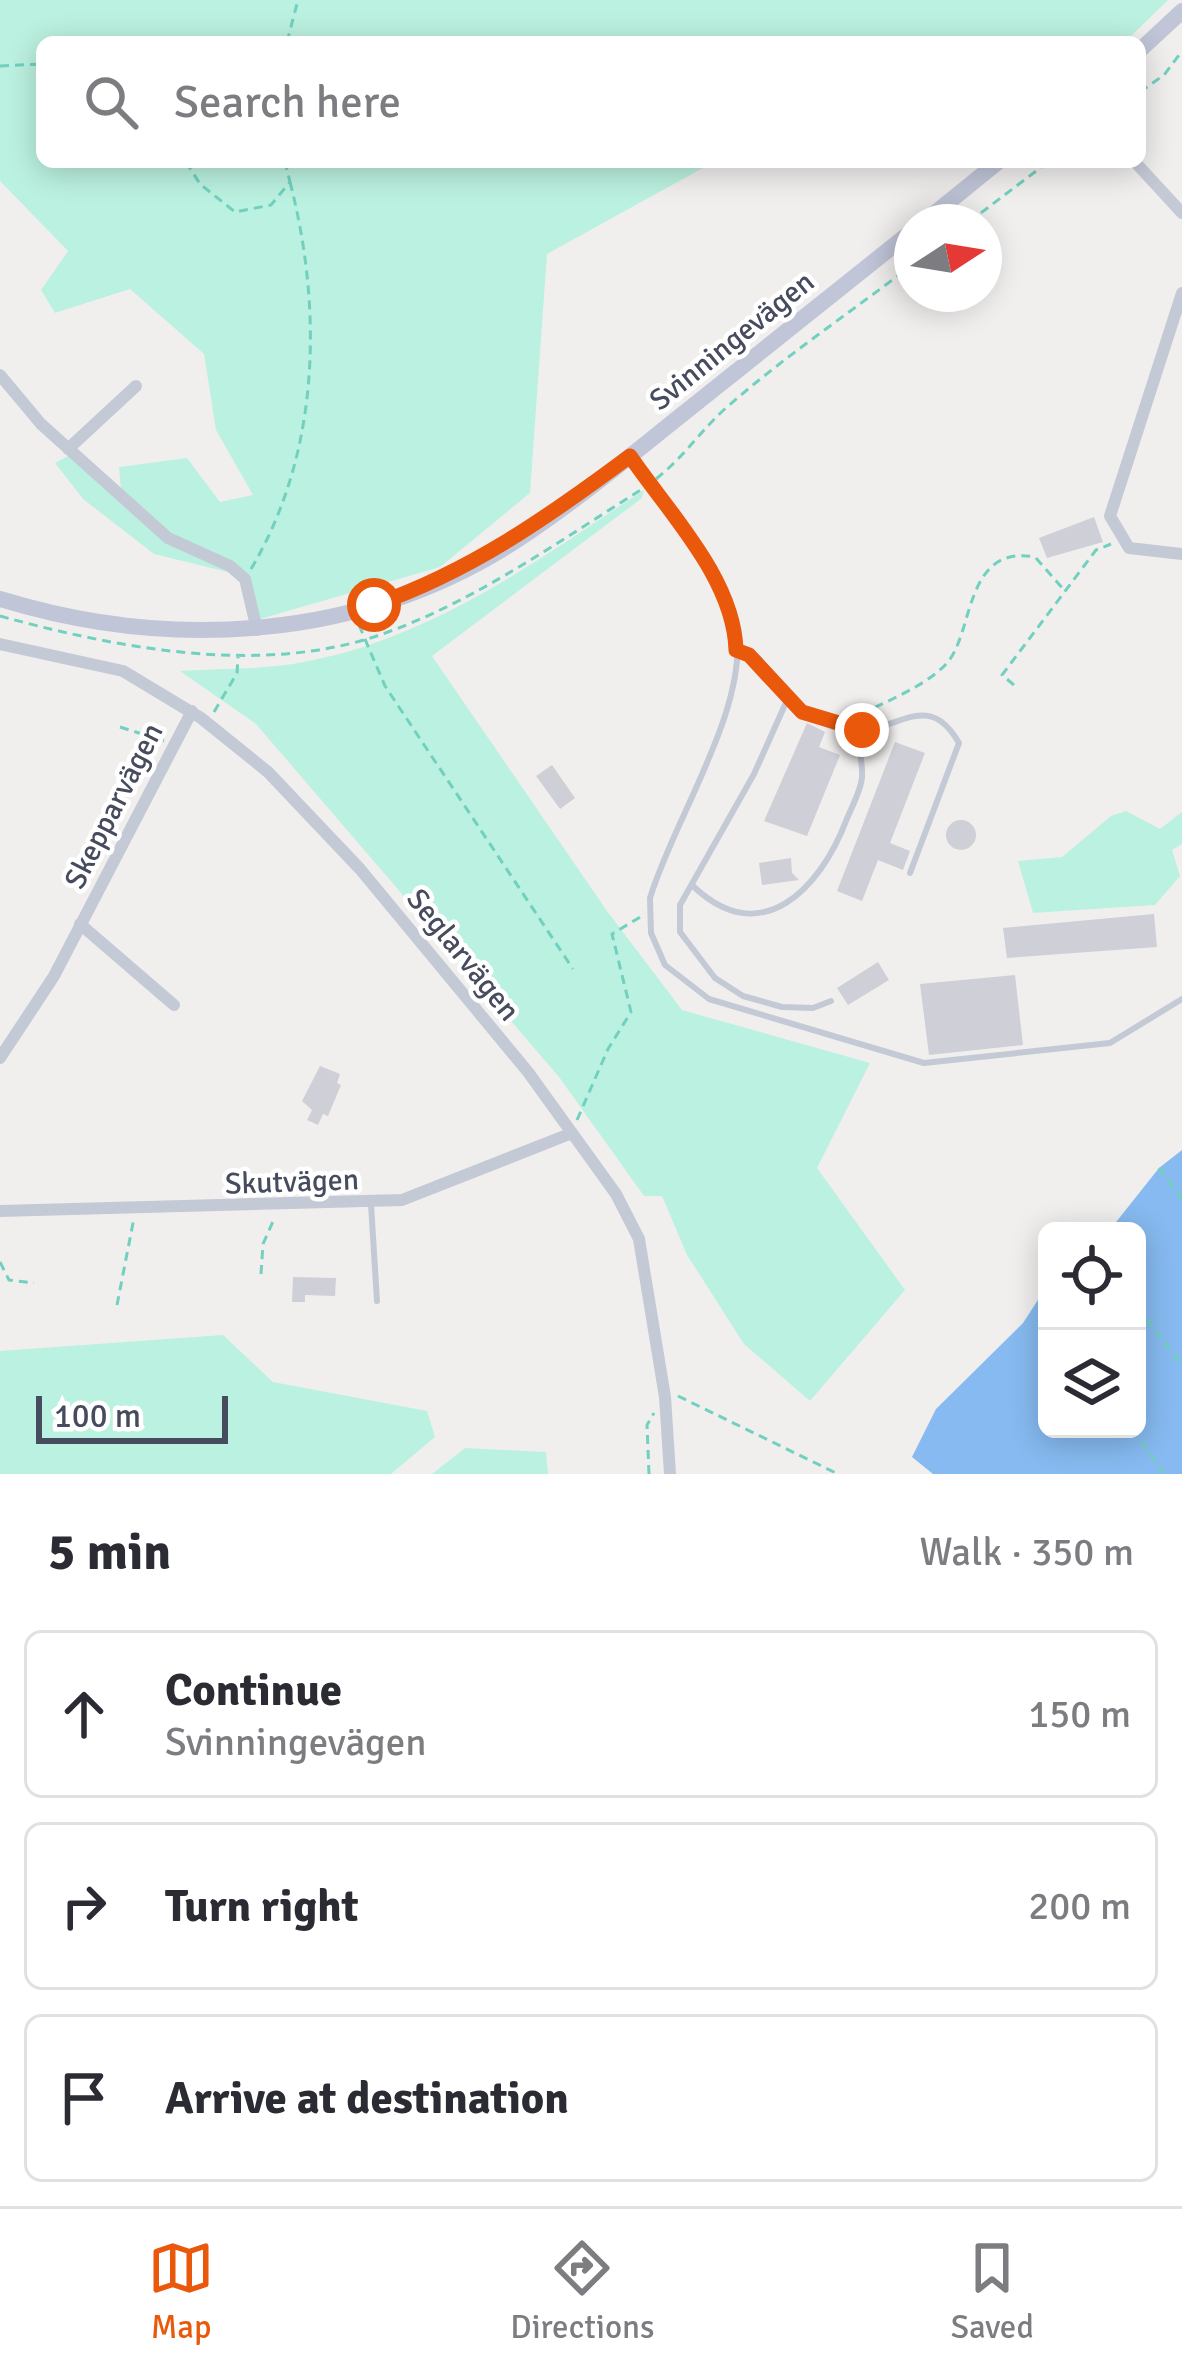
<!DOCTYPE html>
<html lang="en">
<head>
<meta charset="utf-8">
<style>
	:root { --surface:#fff; --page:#f7f7f7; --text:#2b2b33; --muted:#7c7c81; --line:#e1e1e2; --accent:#ea580c }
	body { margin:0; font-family:Signika,sans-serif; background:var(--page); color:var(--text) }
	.controls { position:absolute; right:36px; bottom:36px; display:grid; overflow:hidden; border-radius:18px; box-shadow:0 6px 30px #0003 }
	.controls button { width:108px; height:108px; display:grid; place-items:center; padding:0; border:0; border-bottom:3px solid var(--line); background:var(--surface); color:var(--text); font:60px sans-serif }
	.compass { position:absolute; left:894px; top:204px; width:108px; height:108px; border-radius:50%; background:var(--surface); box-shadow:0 6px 30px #0003; rotate:78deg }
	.scale { position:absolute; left:36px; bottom:30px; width:192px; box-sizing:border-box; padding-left:12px; border:6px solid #464b5d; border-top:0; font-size:33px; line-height:42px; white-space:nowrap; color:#464b5d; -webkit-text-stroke:9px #fff; paint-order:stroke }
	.stop { position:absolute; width:36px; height:36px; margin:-27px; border:9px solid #ea580c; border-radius:50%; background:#fff }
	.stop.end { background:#ea580c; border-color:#fff; box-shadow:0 3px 12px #0008 }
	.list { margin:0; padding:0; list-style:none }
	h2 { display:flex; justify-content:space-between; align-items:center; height:156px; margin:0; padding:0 48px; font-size:51px }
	h2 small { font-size:39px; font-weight:400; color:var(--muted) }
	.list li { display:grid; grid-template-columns:78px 1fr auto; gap:36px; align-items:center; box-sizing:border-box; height:168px; margin:0 24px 24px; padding:0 24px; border:3px solid var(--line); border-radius:18px }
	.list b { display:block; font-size:45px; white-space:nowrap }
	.list p { margin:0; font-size:39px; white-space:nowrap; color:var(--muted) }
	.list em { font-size:39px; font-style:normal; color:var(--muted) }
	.icon { flex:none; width:66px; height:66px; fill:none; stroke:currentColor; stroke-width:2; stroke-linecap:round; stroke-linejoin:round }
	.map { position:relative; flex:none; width:1182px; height:1474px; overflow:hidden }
	.search { position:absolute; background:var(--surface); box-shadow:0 6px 30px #0003; left:36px; right:36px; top:36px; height:132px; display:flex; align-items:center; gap:30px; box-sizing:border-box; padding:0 42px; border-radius:18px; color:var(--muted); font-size:45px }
	.sheet { height:732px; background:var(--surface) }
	nav { display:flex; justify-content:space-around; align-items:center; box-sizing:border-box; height:168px; border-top:3px solid var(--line); background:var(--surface); font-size:33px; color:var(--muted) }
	nav a { display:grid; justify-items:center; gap:6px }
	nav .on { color:var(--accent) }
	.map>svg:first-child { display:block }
</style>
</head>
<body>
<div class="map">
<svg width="1182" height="1474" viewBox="0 0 1182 1474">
	<rect width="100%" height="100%" fill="#f1efee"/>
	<path fill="#bbf1e0" d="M0,0H1168L1125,42H42V162H726L701,169L547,254L530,493L440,567L260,619L236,574L154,554L83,499L55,463L68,456L122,502L119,467L187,458L220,502L253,495L216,430L204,354L130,289L55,313L41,290L68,251L0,181Z
		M644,490L642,498L432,656L607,911L682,1010L870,1063L817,1168L905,1290L810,1401L744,1344L687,1255L662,1196H644L559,1077L256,724L180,671C222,668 268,670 309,661C435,636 538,560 644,490Z
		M1126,811L1160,829L1182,812V844L1172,850L1180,876L1155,905L1033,913L1018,861L1062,857L1111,816Z
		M223,1335L273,1382L427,1411L435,1437L391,1474H0V1351Z
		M465,1448L546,1452L548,1474H432Z"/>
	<path fill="#86baf0" d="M1182,1150V1474H933L912,1457L936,1409L1023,1323L1047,1286V1429H1137V1231H1109L1159,1168Z"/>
	<path fill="#cecfd7" d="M1094,517L1103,542L1047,558L1039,538Z
		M807,723L825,732L819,747L840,755L807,836L764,821Z
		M895,742L925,753L890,843L910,851L903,870L878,860L862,901L837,891Z
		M552,765L575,798L560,809L536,776Z
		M946 835a15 15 0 1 1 30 0a15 15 0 1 1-30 0Z
		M791,858L792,873L799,880L762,885L759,863Z
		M1154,914L1157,947L1007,958L1003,928Z
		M878,962L889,980L848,1005L837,988Z
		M1015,975L1023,1045L929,1055L920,984Z
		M320,1066L340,1074L337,1083L341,1085L328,1116L323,1114L318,1125L307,1120L312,1110L302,1101Z
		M293,1277L336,1278L335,1296L305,1295V1302H292Z"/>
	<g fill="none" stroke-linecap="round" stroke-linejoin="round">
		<path stroke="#71d0be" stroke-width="3" stroke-dasharray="9 6" stroke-linecap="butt" d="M287,42L298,0
			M0,66L42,64
			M1140,92L1164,75L1182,51
			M186,162L200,184L235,212L271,205L290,182L285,162
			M969,222L1048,162
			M656,479C684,457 701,430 727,407C785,356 851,312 912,265
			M251,569C320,453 323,310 290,182
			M0,616C120,649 268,677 388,632C479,599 562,539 644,488
			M359,625L385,686L573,969
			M1014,685L1002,675L1096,550L1111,544
			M214,712L237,673L238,657
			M848,721C878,704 925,688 947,663C974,633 964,544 1035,557L1064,590
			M120,727L164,741
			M577,1120L608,1049L631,1012L612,934L642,916
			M1159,1168L1182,1199
			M0,1262L9,1280L34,1283
			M261,1274L263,1244L274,1219
			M1040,1291L1047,1301
			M117,1305L134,1218
			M1137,1307L1182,1365
			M678,1396L838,1474
			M1133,1429L1164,1474
			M649,1474L647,1425L654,1413"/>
		<path stroke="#c4c9d6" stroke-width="6" d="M632,459C661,502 727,576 736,625C750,708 674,818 650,898L651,933L665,965L709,999L924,1063L1110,1043L1182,999
			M738,650L749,655C775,689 813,734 861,730C902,728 929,691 959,743L910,873
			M788,698L754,774L680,905V932L715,978L743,996L782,1007L813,1008L831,1001
			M693,886C761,951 820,889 846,821C851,808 861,791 862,777C863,762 858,744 857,730
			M371,1204L377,1301"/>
		<path stroke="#c4c9d6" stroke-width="12" d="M1135,162L1182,213
			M1182,293L1110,516L1129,548L1182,554
			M0,375L41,424L168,538L230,566L245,579L257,630
			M68,449L136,386
			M0,644L123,671L201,718L268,772L360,869L528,1072L616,1194L639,1239L665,1397L670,1474
			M80,924L174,1005
			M0,1058L54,976L192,711
			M0,1211L402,1200L572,1133"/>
		<path stroke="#c0c5d8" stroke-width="16" d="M1140,50L1182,11
			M924,222L998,162
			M0,599C172,652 363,640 517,540C575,502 630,456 684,413C760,353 836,292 912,231"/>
	</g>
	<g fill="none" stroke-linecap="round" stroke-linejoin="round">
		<path stroke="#ea580c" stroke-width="15" d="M374,605C471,571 548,517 630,456C669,513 734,579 736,650L749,655L802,712L862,730"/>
	</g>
	<g text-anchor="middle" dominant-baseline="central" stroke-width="9" stroke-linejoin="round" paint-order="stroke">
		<g font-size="30" fill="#464b5d" stroke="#fff">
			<text transform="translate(732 341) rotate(-39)">Svinningevägen</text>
			<text transform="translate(114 806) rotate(-63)">Skepparvägen</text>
			<text transform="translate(463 955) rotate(51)">Seglarvägen</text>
			<text transform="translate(292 1182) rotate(-2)">Skutvägen</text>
		</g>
	</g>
</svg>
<div class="controls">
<button><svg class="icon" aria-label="locate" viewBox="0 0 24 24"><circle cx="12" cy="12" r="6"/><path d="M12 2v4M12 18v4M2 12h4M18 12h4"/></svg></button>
<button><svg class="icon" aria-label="layers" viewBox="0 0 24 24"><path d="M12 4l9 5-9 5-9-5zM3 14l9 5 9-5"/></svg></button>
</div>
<svg class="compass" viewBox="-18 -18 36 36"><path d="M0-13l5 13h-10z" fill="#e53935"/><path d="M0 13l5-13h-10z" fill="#7c7c81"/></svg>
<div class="scale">100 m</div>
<div class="stop" style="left:374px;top:605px"></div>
<div class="stop end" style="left:862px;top:730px"></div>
<div class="search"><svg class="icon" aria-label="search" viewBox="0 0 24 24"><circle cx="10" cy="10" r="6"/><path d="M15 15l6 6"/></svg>Search here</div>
</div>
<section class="sheet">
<h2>5 min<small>Walk · 350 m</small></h2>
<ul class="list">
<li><svg class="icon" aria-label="ahead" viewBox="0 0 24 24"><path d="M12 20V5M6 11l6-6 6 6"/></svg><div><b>Continue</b><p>Svinningevägen</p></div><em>150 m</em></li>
<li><svg class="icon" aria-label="right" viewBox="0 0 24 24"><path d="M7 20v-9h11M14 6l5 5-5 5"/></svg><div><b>Turn right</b></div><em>200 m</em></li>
<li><svg class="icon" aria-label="arrive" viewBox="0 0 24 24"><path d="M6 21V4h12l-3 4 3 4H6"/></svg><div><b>Arrive at destination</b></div></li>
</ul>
</section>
<nav>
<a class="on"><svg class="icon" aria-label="map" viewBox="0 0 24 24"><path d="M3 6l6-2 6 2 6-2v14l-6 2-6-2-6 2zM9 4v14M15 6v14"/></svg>Map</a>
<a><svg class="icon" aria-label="directions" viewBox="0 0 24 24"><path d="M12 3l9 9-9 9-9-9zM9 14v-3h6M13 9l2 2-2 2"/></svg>Directions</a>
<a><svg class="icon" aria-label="saved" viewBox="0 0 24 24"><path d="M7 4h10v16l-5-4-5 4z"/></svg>Saved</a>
</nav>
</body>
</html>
